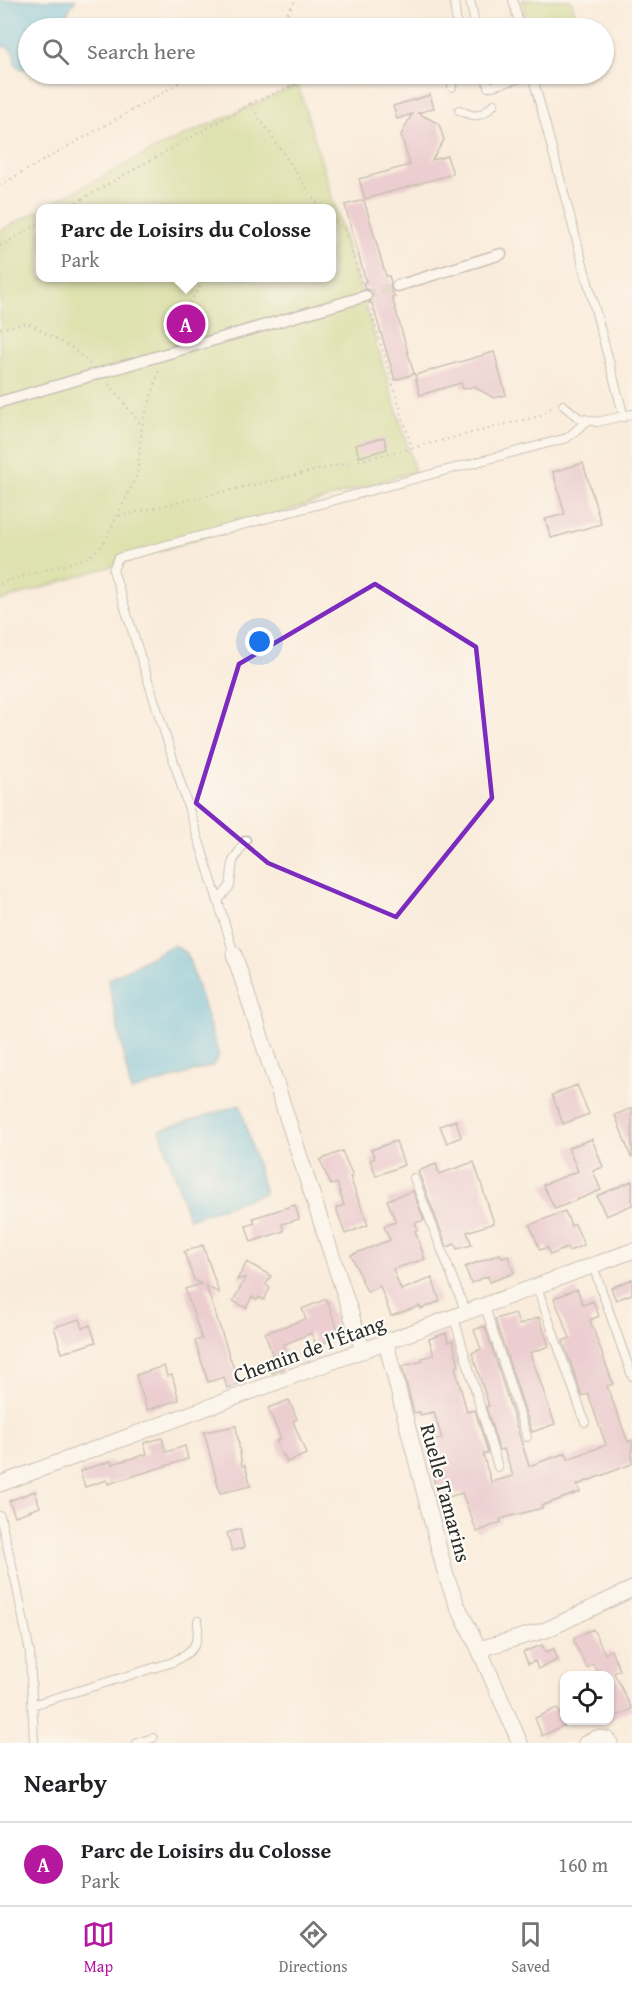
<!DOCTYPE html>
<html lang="en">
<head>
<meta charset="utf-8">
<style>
	:root { --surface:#fff; --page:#f2f2f2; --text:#202124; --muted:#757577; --line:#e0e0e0; --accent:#b5179e }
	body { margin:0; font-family:"Gentium Book Plus",serif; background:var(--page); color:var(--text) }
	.controls { position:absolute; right:18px; bottom:18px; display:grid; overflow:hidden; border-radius:12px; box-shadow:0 2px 4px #0004 }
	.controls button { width:54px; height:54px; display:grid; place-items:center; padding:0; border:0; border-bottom:2px solid var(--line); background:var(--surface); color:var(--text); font:30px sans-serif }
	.you { position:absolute; left:260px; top:642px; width:21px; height:21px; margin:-15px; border:4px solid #fff; border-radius:50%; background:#1a73e8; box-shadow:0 0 0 9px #1a73e833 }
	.badge { display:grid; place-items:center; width:39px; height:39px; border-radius:50%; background:var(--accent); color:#fff; font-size:20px; font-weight:700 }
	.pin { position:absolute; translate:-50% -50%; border:3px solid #fff; box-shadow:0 2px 6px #0006 }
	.popup { position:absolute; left:36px; top:204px; width:300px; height:78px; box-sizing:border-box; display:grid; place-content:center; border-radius:12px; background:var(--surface); filter:drop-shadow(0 2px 4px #0005); font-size:20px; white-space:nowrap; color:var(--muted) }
	.popup b { font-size:22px; color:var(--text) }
	.popup::after { content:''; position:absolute; left:50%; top:100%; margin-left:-12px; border:12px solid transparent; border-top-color:var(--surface) }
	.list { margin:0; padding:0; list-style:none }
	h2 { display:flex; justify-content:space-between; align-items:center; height:78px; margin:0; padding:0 24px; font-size:26px }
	h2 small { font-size:20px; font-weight:400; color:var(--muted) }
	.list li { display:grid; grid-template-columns:39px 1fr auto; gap:18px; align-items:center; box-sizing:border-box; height:84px; padding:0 24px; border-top:2px solid var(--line) }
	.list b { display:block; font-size:22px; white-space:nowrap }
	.list p { margin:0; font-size:20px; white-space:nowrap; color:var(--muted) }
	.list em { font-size:20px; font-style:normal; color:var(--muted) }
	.icon { flex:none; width:33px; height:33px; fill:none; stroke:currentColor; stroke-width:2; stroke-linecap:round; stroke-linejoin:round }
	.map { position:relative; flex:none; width:632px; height:1743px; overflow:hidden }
	.search { position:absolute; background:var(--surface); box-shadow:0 2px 4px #0004; left:18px; right:18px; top:18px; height:66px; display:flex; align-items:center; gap:15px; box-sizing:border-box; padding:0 21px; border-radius:33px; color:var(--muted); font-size:22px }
	.sheet { height:162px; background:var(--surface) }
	nav { display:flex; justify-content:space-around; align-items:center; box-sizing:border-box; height:84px; border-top:2px solid var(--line); background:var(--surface); font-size:16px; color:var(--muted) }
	nav a { display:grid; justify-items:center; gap:3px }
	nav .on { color:var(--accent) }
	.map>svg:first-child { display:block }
</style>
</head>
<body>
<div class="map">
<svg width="632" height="1743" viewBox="0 0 632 1743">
	<rect width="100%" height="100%" fill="#fdfcf7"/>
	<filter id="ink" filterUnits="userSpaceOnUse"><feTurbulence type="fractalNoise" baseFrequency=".0167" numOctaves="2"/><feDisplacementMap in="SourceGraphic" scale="12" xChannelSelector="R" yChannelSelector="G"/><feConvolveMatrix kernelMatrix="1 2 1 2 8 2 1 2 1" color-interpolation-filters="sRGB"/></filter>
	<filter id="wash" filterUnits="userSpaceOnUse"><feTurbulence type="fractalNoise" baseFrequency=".008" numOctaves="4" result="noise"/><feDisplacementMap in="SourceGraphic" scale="24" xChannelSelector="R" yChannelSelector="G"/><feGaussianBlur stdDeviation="1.35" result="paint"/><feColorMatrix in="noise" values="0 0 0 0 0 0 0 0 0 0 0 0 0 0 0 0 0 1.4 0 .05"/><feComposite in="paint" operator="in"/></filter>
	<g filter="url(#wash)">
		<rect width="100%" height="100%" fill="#f9ecdc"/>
		<path fill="#bdd478" stroke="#748052" stroke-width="1.5" d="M522,0H571L580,28H530Z
			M298,85L415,471L0,601V231L40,210V278H332V208H43L155,149Z"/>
		<path fill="#5ebddc" stroke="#447484" stroke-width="1.5" d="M0,0H76C67,8 67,17 64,28H28V68L21,69L16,65L13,52L8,47H0Z
			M173,945L187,953L219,1056L212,1066L131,1091L108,980Z
			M240,1105L265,1193L189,1219L160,1130Z"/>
		<g id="blocks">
			<path fill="#dca9c2" d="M430,95L434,108L418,113L439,124L444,140L432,160L447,156L453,174L365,199L359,179L410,165L401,135L412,114L397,119L393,106Z
				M364,200L386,276H389L391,282L390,289L395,297H392L414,374L395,380L372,303H369L373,298V293L371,290L365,289L363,283L366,282L345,205Z
				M494,352L506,395L494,398L476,388L475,386L463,389L461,383L420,395L415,375Z
				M384,437L387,449L359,457L356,445Z
				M583,463L601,524L551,538L545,519L565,514L553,472Z
				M577,1085L589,1114L563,1124L552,1095Z
				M632,1108V1157H631L615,1115Z
				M456,1120L461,1137L447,1143L440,1126Z
				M592,1139L603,1167L593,1171L601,1190L555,1209L543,1185L578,1171L568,1148Z
				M396,1141L404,1165L376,1176L370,1160L375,1158L371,1150Z
				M342,1151L353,1176L350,1177L368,1225L345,1234L336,1208L344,1205L337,1183L331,1185L320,1160Z
				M474,1162L494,1223L467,1232L472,1245L457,1249L455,1244L447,1247L418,1171L436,1164L439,1174Z
				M632,1181V1205L606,1216L597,1196Z
				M413,1191L424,1220L415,1223L418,1230L415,1231L425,1259L393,1269L401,1290L432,1278L440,1301L421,1309L420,1306L391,1316L380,1286L367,1292L351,1255L390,1240L384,1226L396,1222L387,1200Z
				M295,1205L299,1219L282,1224L284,1231L251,1242L246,1226L255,1223L253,1218Z
				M565,1211L571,1226L575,1224L584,1245L569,1251L567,1248L550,1255L547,1247L540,1250L530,1225Z
				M203,1245L219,1293L206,1286L239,1384L227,1388L224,1377L208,1382L195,1341L202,1339L185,1289L201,1284L194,1280L184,1252Z
				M500,1254L502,1258L508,1256L514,1273L490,1282L488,1276L471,1283L465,1267Z
				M247,1262L271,1276L266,1285L270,1288L264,1300L259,1297L257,1300L252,1297L246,1308L233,1301L246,1277L237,1280Z
				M632,1279V1294L616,1300L611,1288Z
				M577,1289L583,1305L593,1301L599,1316L590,1320L613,1384L607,1386L628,1442L632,1440V1464L577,1485L580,1492L541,1506L542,1508L500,1519L501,1522L477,1532L462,1493L439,1500L425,1442L442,1439L434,1412L420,1415V1412L414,1413L402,1366L423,1361L422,1358L434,1355L429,1339L446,1333L448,1342L453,1341L459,1366L455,1367L467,1412L475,1410L488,1453L483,1454L491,1482L513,1476L504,1449L499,1450L486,1407L489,1406L472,1353L481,1349L474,1330L485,1326L529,1466L566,1453L568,1459L606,1445L588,1394L582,1396L563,1341L570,1338L554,1298Z
				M326,1299L339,1332L326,1338L328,1341L317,1346L311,1333L283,1345L286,1354L279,1356L284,1368L272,1373L267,1359L273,1357L265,1333L306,1319L302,1309Z
				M515,1313L519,1325L539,1317L549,1346L530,1353L555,1424L532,1432L495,1319Z
				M80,1319L83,1328L90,1325L96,1342L62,1353L54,1327Z
				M164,1366L167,1376L172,1375L179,1400L147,1410L136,1375Z
				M289,1400L297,1419L293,1421L306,1454L287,1462L284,1455L282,1456L276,1441L281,1439L268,1408Z
				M236,1426L242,1466L245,1465L251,1486L220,1493L204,1432Z
				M162,1438L166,1452L185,1446L188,1459L108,1484L107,1480L85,1487L80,1471L111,1461L112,1464L147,1454L144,1443Z
				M35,1491L40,1507L15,1516L9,1501Z
				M240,1529L244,1548L232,1551L227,1533Z
				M593,1629L605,1654L611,1650L620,1670L614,1673L632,1709L609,1720V1676H599L593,1664L587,1668L574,1642V1638Z
				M542,1645L545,1652L554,1649L558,1660L538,1669L535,1661L528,1664L523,1652Z
				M557,1708L565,1725L542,1736L535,1718Z"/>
		</g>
	</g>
	<g filter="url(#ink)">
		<use href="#blocks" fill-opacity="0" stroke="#928c84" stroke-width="1.5"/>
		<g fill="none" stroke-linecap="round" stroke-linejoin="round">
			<path stroke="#d0c5b9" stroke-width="10" stroke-dasharray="10 5" stroke-linecap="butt" d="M366,296L397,286"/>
			<g stroke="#928c84" stroke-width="10">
				<path id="service" d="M454,0L457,28
					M470,0L476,28
					M513,0L520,28
					M486,74L488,87L533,75
					M532,74L624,417
					M452,87L453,74
					M459,110C475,118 481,118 494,104
					M563,405L579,418L597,422L632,414
					M246,840L233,861L230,886L218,901L113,570L118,558L567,438L588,420
					M218,901L234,954
					M414,1178L466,1313
					M593,1266L632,1376
					M537,1287L585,1422
					M485,1307L527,1437
					M454,1318L498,1467
					M0,1516L16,1583L30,1653L34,1743
					M32,1705L173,1662C194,1650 199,1646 198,1621
					M137,1743L153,1738"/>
			</g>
			<g stroke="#928c84" stroke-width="13">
				<path id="pedestrian" d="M397,286L501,254
					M0,402L366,296"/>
			</g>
			<g stroke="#928c84" stroke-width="17">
				<path id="minor" d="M234,954L363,1351
					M386,1343L446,1576L457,1605L479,1649L520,1743
					M0,1484L632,1251
					M479,1649L546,1630L632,1589
					M586,1743L597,1738L607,1739L610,1743"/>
			</g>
			<path stroke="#928c84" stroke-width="2" stroke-dasharray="1.5 4.5" stroke-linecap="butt" d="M277,28L296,0
				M250,104L319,74
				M0,185L157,96L193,74
				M66,208L250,104L320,208
				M312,208H319
				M332,216L344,230L363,286
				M0,246L40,223
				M0,328L28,323L72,348L90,364
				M170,340L177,323L205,278
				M109,384L142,426
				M412,448L539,416L552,407
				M119,516L412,448L370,308
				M0,584L9,580L71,563L90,556L103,545L137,475L142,426L160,368"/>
			<use href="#service" stroke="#fff" stroke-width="8"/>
			<use href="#pedestrian" stroke="#fff" stroke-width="10"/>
			<use href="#minor" stroke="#fff" stroke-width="15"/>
		</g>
	</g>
	<path d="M0 0H632V1743H0ZM375,584L476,647L492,798L396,917L268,863L196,803L239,664Z" fill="#f9ecdc" fill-opacity=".55" fill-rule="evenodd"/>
	<path fill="none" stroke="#7b2cbf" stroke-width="4.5" stroke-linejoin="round" d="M375,584L476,647L492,798L396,917L268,863L196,803L239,664Z"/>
	<g text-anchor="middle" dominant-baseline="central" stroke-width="4.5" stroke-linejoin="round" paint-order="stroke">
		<g font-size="21" fill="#2b2b2b" stroke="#fdfcf7">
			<text transform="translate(309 1349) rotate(-20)">Chemin de l'Étang</text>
			<text transform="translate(446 1493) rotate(75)">Ruelle Tamarins</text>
		</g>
	</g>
</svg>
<div class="controls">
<button><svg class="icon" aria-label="locate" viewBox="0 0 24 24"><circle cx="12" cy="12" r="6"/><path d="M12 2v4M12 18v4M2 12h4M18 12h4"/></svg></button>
</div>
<div class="you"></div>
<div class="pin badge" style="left:186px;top:324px">A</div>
<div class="popup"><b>Parc de Loisirs du Colosse</b>Park</div>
<div class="search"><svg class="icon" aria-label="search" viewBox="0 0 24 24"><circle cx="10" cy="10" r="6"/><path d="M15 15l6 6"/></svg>Search here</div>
</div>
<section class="sheet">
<h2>Nearby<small></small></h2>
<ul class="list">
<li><span class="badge">A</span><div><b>Parc de Loisirs du Colosse</b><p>Park</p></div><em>160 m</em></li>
</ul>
</section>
<nav>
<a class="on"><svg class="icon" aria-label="map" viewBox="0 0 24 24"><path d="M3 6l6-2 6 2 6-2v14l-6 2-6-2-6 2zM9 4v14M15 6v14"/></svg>Map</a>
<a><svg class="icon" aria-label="directions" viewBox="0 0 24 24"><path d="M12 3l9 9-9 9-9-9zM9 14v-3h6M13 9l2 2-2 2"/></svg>Directions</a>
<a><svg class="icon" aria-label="saved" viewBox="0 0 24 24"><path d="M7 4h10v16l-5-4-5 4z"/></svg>Saved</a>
</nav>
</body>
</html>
